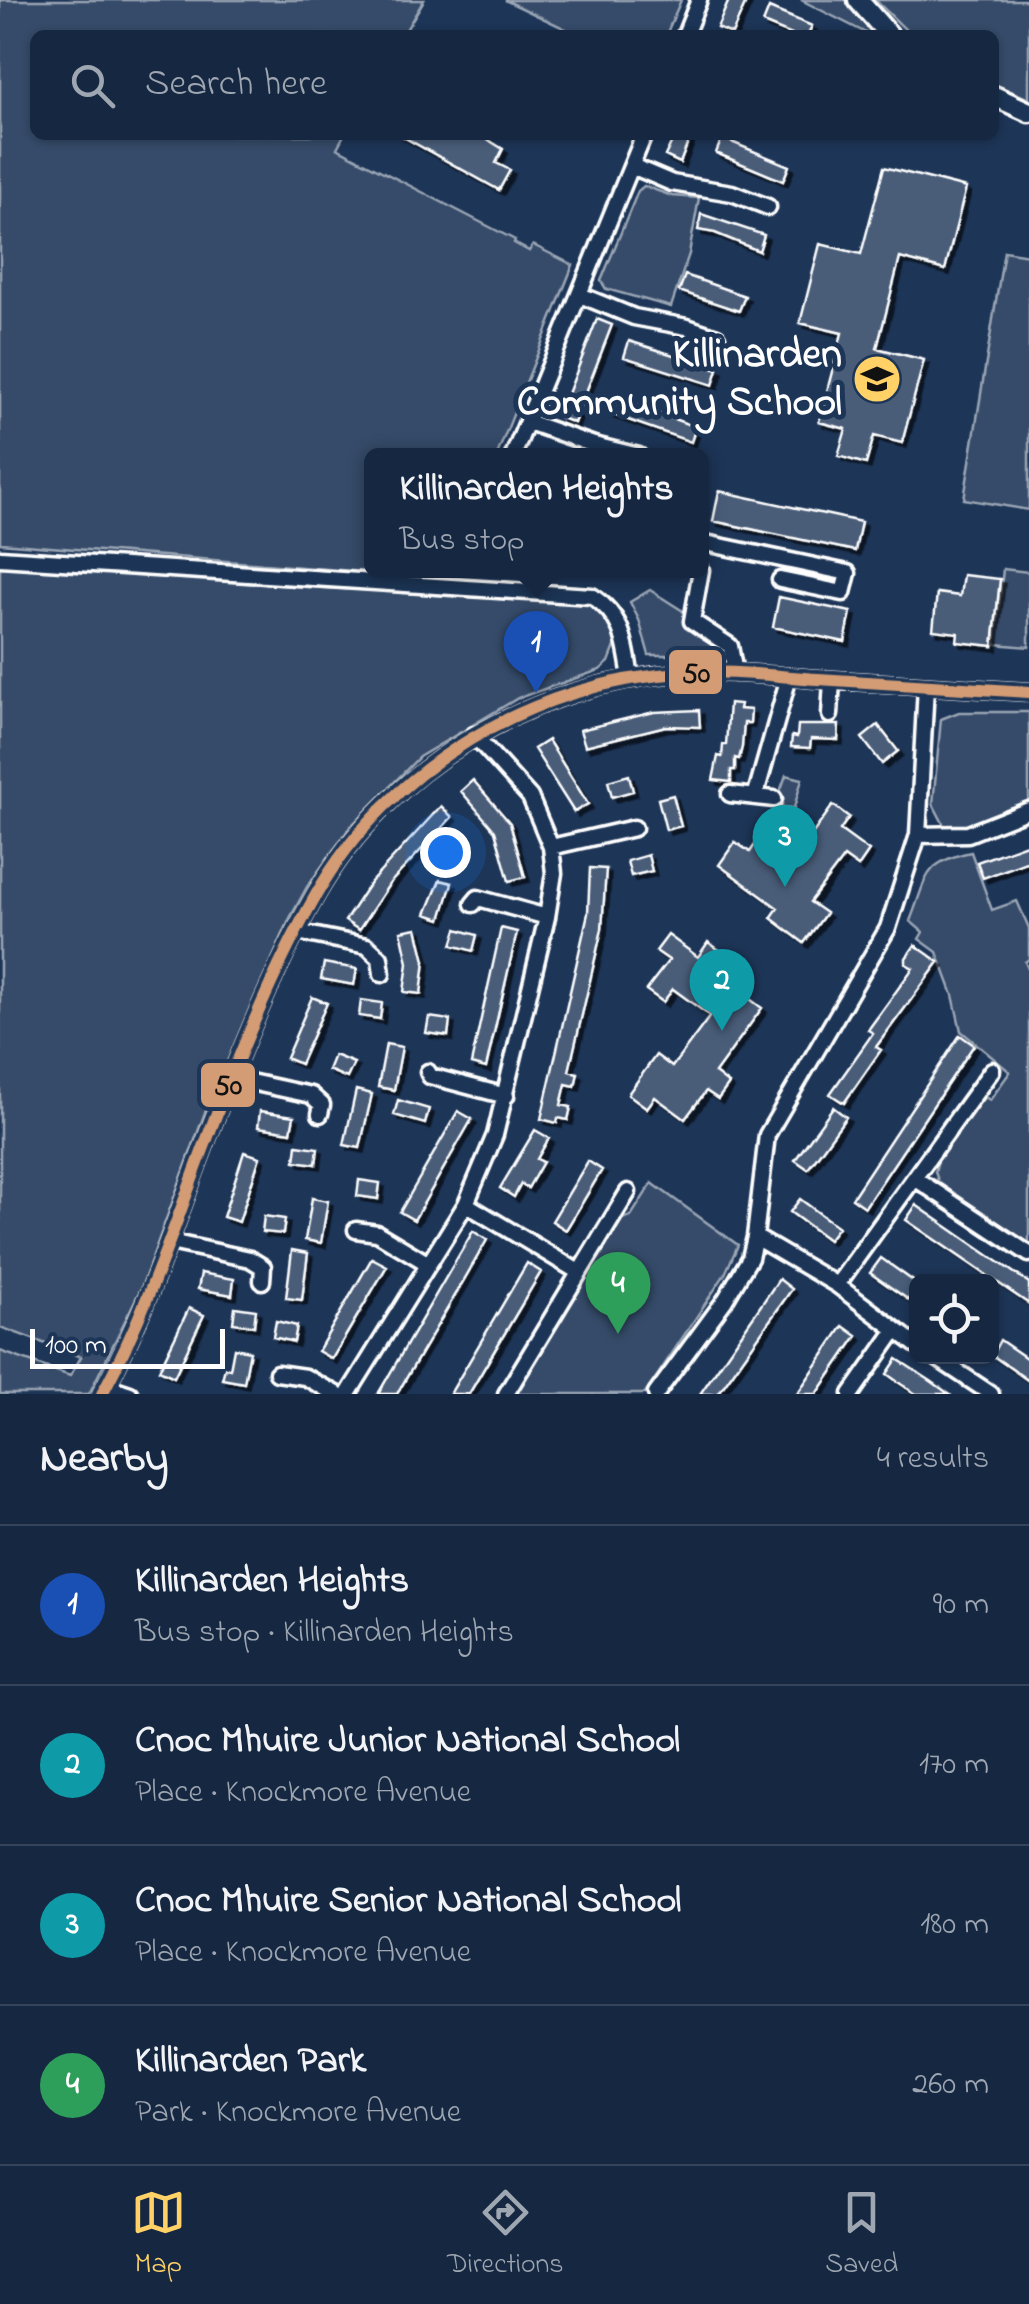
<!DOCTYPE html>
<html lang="en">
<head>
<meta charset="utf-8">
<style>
	:root { --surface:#162841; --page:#23344c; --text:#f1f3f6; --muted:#9ea6b1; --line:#35445a; --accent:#ffd166 }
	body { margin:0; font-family:"Indie Flower",sans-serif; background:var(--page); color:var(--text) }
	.controls { position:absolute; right:30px; bottom:30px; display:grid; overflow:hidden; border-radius:15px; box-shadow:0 2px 8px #0004 }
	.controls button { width:90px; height:90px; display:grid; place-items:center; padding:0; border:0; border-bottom:2px solid var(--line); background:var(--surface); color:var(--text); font:50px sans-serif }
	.scale { position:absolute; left:30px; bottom:25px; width:195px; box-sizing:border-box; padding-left:10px; border:5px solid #fff; border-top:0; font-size:28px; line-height:35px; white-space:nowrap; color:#fff; -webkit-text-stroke:8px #1d3557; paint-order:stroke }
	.you { position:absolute; left:445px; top:852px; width:35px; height:35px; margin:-25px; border:8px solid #fff; border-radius:50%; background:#1a73e8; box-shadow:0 0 0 15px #1a73e833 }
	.badge { display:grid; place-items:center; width:65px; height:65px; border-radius:50%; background:var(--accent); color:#fff; font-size:32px; font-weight:700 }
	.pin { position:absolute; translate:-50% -82px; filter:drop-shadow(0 2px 5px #0008) }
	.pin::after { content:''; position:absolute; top:52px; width:35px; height:30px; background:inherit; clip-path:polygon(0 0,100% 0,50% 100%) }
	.popup { position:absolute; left:364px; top:448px; width:345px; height:130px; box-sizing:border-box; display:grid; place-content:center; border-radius:15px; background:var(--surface); filter:drop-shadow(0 2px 8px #0005); font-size:32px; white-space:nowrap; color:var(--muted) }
	.popup b { font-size:38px; color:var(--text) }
	.popup::after { content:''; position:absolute; left:50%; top:100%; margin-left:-20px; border:20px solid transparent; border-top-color:var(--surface) }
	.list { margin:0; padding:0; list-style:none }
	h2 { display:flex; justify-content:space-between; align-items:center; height:130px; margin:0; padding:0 40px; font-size:42px }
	h2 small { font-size:32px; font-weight:400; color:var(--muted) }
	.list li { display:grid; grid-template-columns:65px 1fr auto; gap:30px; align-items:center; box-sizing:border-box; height:160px; padding:0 40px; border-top:2px solid var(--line) }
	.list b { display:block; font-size:38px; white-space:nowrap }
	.list p { margin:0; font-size:32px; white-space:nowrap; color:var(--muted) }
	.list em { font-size:32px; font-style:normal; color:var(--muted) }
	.icon { flex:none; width:55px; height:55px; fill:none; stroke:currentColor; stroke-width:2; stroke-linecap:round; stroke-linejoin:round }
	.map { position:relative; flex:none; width:1029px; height:1394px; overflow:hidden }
	.search { position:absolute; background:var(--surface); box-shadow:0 2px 8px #0004; left:30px; right:30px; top:30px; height:110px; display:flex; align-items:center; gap:25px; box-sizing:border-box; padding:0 35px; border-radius:15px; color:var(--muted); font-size:38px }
	.sheet { height:770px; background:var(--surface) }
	nav { display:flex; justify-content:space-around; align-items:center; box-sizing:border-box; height:140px; border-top:2px solid var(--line); background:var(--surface); font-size:28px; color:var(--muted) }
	nav a { display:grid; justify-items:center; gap:5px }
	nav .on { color:var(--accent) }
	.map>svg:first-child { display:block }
</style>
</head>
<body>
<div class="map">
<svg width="1029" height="1394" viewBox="0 0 1029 1394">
	<defs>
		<filter id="shadow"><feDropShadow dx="4.5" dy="4.5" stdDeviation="0" flood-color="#0009"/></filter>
	</defs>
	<rect width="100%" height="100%" fill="#1d3557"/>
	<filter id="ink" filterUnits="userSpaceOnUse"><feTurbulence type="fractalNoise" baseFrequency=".01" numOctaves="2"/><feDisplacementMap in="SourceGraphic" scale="20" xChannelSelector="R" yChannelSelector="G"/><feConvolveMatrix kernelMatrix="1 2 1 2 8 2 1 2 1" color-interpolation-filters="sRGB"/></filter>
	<g filter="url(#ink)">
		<path fill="#364b69" stroke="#9aa5b4" stroke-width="2.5" d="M0,0H424L403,35H35V135H344L337,148L515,240L514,243L529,251L533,245L573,265L497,455L371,456V570L453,571L451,575L427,577L0,543Z
			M505,0H681L666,35H578Z
			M801,0H847L874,35H870Z
			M875,0H1029V99L994,84V35H911Z
			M644,186L672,196L699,198L689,254L671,307L606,289L601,281L638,191Z
			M1004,251L1029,255V510L964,499Z
			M0,566L323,588L566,599L599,608L610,620L616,644L609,662L600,670L518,698L419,757L350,827L307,887L290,918L204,1115L141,1288L89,1394H0V1351L70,1376L81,1357L0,1327Z
			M1003,569L1029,572V647L995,644Z
			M650,590L683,611L685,625L721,645L717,655H649L639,620L630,602Z
			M959,712H1029V803L967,829L944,825L933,804L941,719Z
			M786,775L802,779L794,808L775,806Z
			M971,852L992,910L1017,901L1029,928V959L1025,962L1029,971V1243L939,1183L935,1172L938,1161L983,1096L990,1100L1010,1072L961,1031L953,995L937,952L919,939L923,932L910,921C928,877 921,863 971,852Z
			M652,1183L738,1245L725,1274L645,1394H515L616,1221L631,1216Z"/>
		<path fill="#4a5d79" stroke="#fff" stroke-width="2.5" filter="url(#shadow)" d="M729,0H747L732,34L717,28Z
			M769,8L812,26L808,35H792L763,23Z
			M400,135H489L487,139L503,149L496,163L510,170L499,190Z
			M675,135H691L680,163L665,156Z
			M722,138L789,166L783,181L716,153Z
			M884,167L966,188L945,270L900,258L877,348L924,360L902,443L874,436L866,464L838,456L846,429L819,422L842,333L800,323L820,244L861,254Z
			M701,214L764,235L759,251L715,233L698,230Z
			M685,275L745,296L739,311L679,291Z
			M597,319L612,325L574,423L559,417Z
			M629,341L718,369L713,385L624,357Z
			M610,396L696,427L691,442L605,412Z
			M719,491L861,522L855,551L713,521Z
			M963,575L1000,579L993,646L957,642L958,633L933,630L937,593L960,596Z
			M779,597L851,612L845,642L773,627Z
			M729,703L740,704L739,709L751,710L750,723H744L742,747L739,759L735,758V770H731V782L713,780L718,756L722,757L723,745H726Z
			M699,710L700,727L666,726L585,746L580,730L654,712Z
			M798,725H839L838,740L811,739L810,748L791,747L792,736L797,737Z
			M878,725L898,751L882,764L862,738Z
			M548,740L588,804L574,812L534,749Z
			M629,775L633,791L612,797L608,781Z
			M473,780L510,823L525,877L509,881L495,831L461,791Z
			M673,795L681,826L666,830L658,799Z
			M833,805L849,817L840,830L869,851L858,867L844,857L810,902L826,913L804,943L771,918L778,908L719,865L735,842L750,852L768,826L789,840L799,826L811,836Z
			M441,806L452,817L390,883L359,930L345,921L370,883Z
			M1029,843V861L983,878L977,862Z
			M648,855L652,871L631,876L627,861Z
			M590,868L606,869L602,929L569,1071L578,1073L575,1086L566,1084L561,1105L571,1107L568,1120L558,1118L557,1123L541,1119L588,913Z
			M440,880L452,883L441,919L426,914Z
			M417,928L425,961L421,994L404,992L408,963L401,931Z
			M501,928L517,932L486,1068L471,1064Z
			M457,929L477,935L473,951L452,945Z
			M668,935L698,957L708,942L725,954L712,971L762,1008L715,1073L729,1084L718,1099L706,1091L685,1119L655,1097L647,1108L628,1094L656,1055L672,1067L710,1016L673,989L663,1002L646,990L669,960L656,951Z
			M915,945L939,962L876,1047L881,1050L844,1103L830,1094L873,1033L868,1030L913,968L906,964V958Z
			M324,963L357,969L354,985L321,979Z
			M312,997L327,1003L300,1064L286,1058Z
			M361,1000L382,1003L380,1019L359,1016Z
			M429,1017L450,1020L448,1036L426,1033Z
			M960,1035L974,1045L865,1207L852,1198Z
			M386,1044L402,1047L394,1090L378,1087Z
			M334,1055L354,1063L347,1078L328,1070Z
			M356,1090L372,1094L360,1148L344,1145Z
			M398,1100L429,1109L425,1124L394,1115Z
			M833,1107L846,1117L808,1169L795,1160Z
			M260,1111L294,1116L291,1132L258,1127Z
			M458,1111L472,1119L414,1220L400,1212Z
			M535,1130L549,1138L537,1159L543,1162L528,1188L521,1184L514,1197L500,1188Z
			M297,1145L318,1148L316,1164L295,1161Z
			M244,1152L260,1157L239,1222L223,1217Z
			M588,1161L602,1170L566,1230L552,1221Z
			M359,1180L380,1183L378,1199L357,1196Z
			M312,1198L328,1201L321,1243L305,1240Z
			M800,1199L838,1227L828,1240L790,1212Z
			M916,1205L1029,1283V1304L906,1220Z
			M264,1216L285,1219L283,1234L262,1232Z
			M473,1231L487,1240L453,1299L397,1394H378Z
			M292,1250L308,1253L302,1300L286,1298Z
			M372,1258L387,1266L332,1359L318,1351Z
			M881,1258L916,1283V1305L870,1273Z
			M527,1263L541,1272L502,1338L469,1394H450Z
			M201,1273L234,1279L232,1295L198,1289Z
			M779,1279L792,1289L718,1394H700Z
			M235,1307L256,1310L254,1326L233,1323Z
			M189,1308L204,1315L174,1377L159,1370Z
			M276,1321L297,1326L294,1342L273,1337Z
			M843,1326L857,1336L817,1394H797Z
			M1000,1340L1029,1360V1381L992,1355Z
			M234,1348L250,1351L244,1383L222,1379L225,1368L230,1369Z
			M897,1359L931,1381L949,1394H916L898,1382L887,1374Z"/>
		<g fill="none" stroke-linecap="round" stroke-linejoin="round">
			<g stroke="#fff" stroke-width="21">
				<path id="minor" d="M685,35L699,0
					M632,166L672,183L732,193L768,207
					M580,295L634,317L687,327L717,337
					M528,422L594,445L639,456
					M513,456L644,135
					M701,542L848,573L843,593L780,580
					M0,558L592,596C624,617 625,642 631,678
					M701,570L692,621L730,646L735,673
					M830,715L832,680
					M730,794L774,799
					M755,797L789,677
					M918,835L968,834L1029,810
					M551,847L634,828
					M473,904L478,898L547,917
					M297,932L367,946L380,958L382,974
					M428,1072L430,1076L506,1096
					M232,1078L311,1095L322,1105L320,1114
					M916,1179L1029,1254
					M466,1204L577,1271
					M356,1230L377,1233L427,1263
					M755,1237L837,1285L916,1345
					M170,1242L250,1259L263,1267L262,1281
					M837,1285L992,1070
					M934,1356L991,1394
					M277,1373L305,1377L336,1394
					M106,1386L130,1394
					M102,1394C141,1322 167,1248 195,1171C228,1082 269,977 316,895C389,766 536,681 682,673C727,670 773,676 818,679C888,683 959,688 1029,692
					M348,1394L466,1204L495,1135L547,917L554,873L551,847L530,797L474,735
					M506,1394L628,1192
					M656,1394L725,1300L750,1258L755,1237L767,1135L888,928L918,835L926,686
					M851,1394L895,1331"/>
			</g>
			<g stroke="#fff" stroke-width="25">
				<path id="major" d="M858,0L889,35
					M994,96L1029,112"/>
			</g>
			<use href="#minor" stroke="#1d3557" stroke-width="14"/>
			<use href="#major" stroke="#1d3557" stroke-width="18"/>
			<g stroke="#1d3557" stroke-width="20">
				<path id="bus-1" d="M102,1394C141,1322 167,1248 195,1171C228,1082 269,977 316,895C389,766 536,681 682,673C727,670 773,676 818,679C888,683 959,688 1029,692"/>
			</g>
			<use href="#bus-1" stroke="#d39c74" stroke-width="12"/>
		</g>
	</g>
	<defs>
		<g id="school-disc" transform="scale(2.5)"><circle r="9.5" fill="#ffd166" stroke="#1d3557"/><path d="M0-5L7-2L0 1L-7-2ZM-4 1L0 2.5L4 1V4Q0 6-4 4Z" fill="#111"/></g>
	</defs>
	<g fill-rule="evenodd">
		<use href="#school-disc" x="877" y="379"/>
	</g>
	<g text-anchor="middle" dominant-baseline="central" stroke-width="10" stroke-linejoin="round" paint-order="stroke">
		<g font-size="42" font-weight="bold" fill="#fff" stroke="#1d3557" text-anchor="end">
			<text x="842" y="355">Killinarden<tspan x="842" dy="48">Community School</tspan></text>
		</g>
	</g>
	<g stroke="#1d3557" stroke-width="4">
		<rect x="667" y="648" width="57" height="48" rx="10" fill="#d39c74"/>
		<rect x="199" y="1061" width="58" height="48" rx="10" fill="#d39c74"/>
	</g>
	<g font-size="28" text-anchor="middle" font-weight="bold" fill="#111">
		<text x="696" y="682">50</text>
		<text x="228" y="1094">50</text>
	</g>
</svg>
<div class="controls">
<button><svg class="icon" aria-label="locate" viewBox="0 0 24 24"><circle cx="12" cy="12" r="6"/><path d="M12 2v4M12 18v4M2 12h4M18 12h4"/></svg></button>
</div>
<div class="scale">100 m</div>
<div class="you"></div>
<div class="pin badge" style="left:536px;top:693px;background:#1a4fb4">1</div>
<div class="popup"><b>Killinarden Heights</b>Bus stop</div>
<div class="pin badge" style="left:722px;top:1031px;background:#0f9aa8">2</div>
<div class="pin badge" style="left:785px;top:887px;background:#0f9aa8">3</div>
<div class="pin badge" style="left:618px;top:1334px;background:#2e9e5b">4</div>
<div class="search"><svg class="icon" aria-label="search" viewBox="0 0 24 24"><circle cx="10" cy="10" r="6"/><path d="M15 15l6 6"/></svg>Search here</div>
</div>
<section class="sheet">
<h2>Nearby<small>4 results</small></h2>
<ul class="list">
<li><span class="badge" style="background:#1a4fb4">1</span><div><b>Killinarden Heights</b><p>Bus stop · Killinarden Heights</p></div><em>90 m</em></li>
<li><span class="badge" style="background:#0f9aa8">2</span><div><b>Cnoc Mhuire Junior National School</b><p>Place · Knockmore Avenue</p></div><em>170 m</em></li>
<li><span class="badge" style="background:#0f9aa8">3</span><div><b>Cnoc Mhuire Senior National School</b><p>Place · Knockmore Avenue</p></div><em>180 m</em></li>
<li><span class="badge" style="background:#2e9e5b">4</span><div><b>Killinarden Park</b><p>Park · Knockmore Avenue</p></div><em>260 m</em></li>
</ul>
</section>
<nav>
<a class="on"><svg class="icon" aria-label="map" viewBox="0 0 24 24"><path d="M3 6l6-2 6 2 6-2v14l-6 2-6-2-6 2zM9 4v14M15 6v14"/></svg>Map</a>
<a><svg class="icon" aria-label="directions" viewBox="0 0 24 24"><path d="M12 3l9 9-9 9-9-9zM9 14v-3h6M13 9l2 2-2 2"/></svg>Directions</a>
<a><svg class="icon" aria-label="saved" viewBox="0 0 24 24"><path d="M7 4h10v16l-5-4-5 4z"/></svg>Saved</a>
</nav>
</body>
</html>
